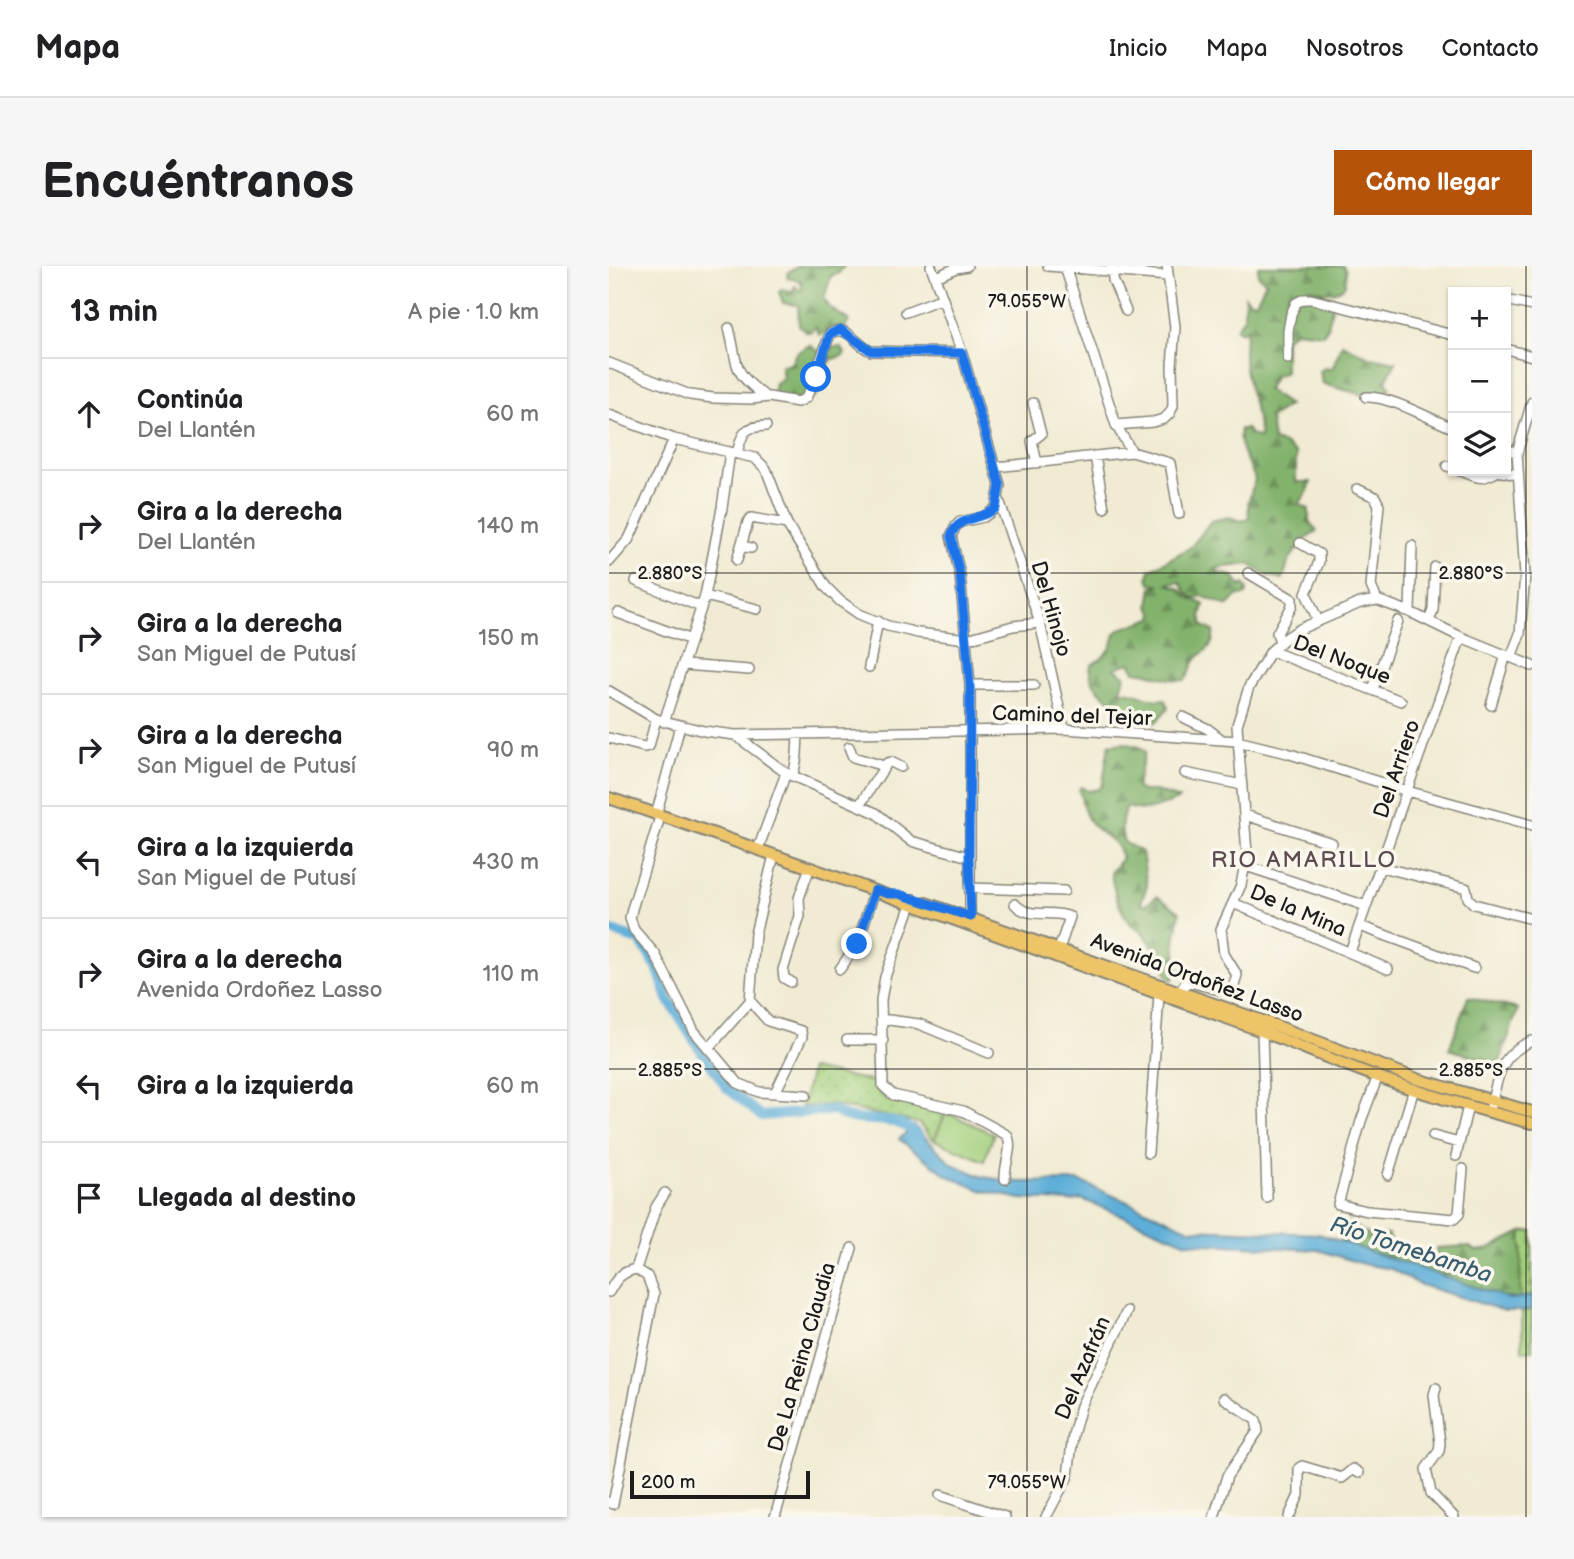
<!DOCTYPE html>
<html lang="es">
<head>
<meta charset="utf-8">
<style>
	:root { --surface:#fff; --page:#f6f6f6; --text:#202124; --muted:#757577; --line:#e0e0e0; --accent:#b45309 }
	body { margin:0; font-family:"Balsamiq Sans",sans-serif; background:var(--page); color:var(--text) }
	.controls { position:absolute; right:21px; top:21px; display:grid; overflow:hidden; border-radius:0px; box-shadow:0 2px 5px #0004 }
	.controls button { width:63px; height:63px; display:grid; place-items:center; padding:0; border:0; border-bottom:2px solid var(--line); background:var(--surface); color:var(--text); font:35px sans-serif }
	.scale { position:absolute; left:21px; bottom:18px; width:180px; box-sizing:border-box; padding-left:7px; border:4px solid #1c1c1c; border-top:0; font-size:19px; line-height:24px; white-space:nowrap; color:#1c1c1c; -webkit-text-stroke:5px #fbf7ec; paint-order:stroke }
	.stop { position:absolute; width:21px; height:21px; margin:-16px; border:5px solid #1a73e8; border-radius:50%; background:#fff }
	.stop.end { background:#1a73e8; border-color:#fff; box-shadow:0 2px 7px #0008 }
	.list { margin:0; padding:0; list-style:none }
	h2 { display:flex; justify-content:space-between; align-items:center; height:91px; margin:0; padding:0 28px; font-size:30px }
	h2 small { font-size:23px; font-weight:400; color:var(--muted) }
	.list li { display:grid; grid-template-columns:46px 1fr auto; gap:21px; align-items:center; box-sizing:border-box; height:112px; padding:0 28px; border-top:2px solid var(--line) }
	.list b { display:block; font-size:26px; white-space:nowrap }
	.list p { margin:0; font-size:23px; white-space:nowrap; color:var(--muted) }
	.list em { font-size:23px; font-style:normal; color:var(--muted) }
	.icon { flex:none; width:38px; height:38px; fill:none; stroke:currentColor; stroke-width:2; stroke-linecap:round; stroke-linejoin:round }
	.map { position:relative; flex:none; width:923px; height:1251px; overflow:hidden; border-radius:0px }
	header { display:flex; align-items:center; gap:42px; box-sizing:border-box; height:98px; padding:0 35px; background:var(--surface); border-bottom:2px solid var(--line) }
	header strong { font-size:33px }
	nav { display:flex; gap:38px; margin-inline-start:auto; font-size:24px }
	.intro { display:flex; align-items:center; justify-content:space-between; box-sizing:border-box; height:168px; padding:0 42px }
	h1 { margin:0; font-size:49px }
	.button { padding:18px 32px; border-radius:0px; background:var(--accent); color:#fff; font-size:24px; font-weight:700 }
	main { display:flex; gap:42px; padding:0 42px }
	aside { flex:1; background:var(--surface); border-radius:0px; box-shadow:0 2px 5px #0004 }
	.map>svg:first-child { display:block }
</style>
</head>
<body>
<header>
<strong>Mapa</strong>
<nav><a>Inicio</a><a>Mapa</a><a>Nosotros</a><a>Contacto</a></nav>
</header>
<div class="intro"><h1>Encuéntranos</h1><a class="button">Cómo llegar</a></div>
<main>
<aside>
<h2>13 min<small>A pie · 1.0 km</small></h2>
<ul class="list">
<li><svg class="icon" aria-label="ahead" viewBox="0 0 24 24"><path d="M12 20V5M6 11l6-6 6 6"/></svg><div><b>Continúa</b><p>Del Llantén</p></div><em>60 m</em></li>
<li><svg class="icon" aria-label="right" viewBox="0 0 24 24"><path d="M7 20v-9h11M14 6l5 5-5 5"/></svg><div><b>Gira a la derecha</b><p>Del Llantén</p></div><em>140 m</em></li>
<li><svg class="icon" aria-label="right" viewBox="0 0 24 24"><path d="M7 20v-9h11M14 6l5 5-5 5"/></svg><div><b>Gira a la derecha</b><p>San Miguel de Putusí</p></div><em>150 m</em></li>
<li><svg class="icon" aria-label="right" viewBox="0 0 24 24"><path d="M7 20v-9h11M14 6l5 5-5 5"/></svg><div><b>Gira a la derecha</b><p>San Miguel de Putusí</p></div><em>90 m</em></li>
<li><svg class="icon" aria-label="left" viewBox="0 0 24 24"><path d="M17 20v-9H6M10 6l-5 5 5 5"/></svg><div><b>Gira a la izquierda</b><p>San Miguel de Putusí</p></div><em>430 m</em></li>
<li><svg class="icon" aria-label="right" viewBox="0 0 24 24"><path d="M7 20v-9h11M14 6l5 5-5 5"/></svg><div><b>Gira a la derecha</b><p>Avenida Ordoñez Lasso</p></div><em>110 m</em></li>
<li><svg class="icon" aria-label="left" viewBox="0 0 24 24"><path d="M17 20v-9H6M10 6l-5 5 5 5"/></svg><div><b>Gira a la izquierda</b></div><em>60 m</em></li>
<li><svg class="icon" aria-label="arrive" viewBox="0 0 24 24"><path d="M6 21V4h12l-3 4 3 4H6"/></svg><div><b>Llegada al destino</b></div></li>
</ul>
</aside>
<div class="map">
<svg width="923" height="1251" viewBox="0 0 923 1251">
	<defs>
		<pattern id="forest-firs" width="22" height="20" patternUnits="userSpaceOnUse" patternTransform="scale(1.75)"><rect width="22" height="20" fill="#82b26c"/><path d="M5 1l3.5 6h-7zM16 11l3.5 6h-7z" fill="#6a9058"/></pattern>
		<pattern id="park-dots" width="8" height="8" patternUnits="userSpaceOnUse" patternTransform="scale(1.75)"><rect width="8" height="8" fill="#a3d07d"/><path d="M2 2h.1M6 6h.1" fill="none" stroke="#8cb26b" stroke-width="1.8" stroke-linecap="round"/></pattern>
	</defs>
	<rect width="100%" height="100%" fill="#fbf7ec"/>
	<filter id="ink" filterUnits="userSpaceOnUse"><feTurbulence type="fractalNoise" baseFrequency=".0143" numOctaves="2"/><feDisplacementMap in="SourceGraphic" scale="14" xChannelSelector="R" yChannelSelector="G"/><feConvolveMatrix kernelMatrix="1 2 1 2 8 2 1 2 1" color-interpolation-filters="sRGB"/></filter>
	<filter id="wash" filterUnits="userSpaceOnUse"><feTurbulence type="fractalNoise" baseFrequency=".00686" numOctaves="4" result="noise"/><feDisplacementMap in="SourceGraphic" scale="28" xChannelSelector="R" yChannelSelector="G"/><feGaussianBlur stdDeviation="1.57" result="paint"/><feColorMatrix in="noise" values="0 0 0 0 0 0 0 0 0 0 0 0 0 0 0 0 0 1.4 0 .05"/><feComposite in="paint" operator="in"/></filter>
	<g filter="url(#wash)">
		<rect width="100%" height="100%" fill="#f1ebd3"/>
		<path fill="#a3d07d" stroke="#60764c" stroke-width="2" d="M337,846L385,868L375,895L325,874Z"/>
		<path fill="url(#forest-firs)" stroke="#4f6744" stroke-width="2" d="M189,0H235L230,7L222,10L215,32C218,43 232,48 240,55L236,62L210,69L207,61L202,66H194L198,64L190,60L189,39L174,37L170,26L172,23L183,26L186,20L190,24H193L192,15L178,12L179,7Z
			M649,0H734L737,5L736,19C726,31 710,24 698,22L725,32L719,61L714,68L685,65L676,73V106L666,110L658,124L680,139L661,152L664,175L675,178L687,188V216H702L699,225L690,238L700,243V255L708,265L694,275L680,294L674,313L660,310L640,298L609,302V308L614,307L626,311L631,320L635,318L638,324L637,329L628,330L619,340L593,330L585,332L578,328L571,316L558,318L570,322L578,331L595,338L592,350L594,360L604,365C607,384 591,384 584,398C581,404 581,408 576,414C559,416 543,406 526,405L521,397L505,402L516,410L512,425C529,424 541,437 556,433L559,442L547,456C540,457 530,459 524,456C515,453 508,444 503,437C492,424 478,419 482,399L493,392L502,382L506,368L511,363L544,352L545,347L540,340L543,321L551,319L541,317L539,311L541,304L582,281L602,255L620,251L633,255L640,252L639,237L646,213C641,197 627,182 631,163L637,164L636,162L643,169L651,172C648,133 627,104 638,63L633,66L627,63L635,51L636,30L641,35L647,36L657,16L649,9Z
			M733,78L760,91L787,96L777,114L781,122C777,126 773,130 767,130C759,131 720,120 713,117L711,105L716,102L723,103Z
			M201,79L212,87L221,81H232L236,87L234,90L223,93L215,104L211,105L209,109C212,115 212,119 209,126C202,142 178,131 164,129L166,117L174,112L172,100L182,98L187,87Z
			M515,477L530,481L536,486L527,522L533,525H547L570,533C566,536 541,544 536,544C530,544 523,542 518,541C512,550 511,566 515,576L533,586L538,620L533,633V637L536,639L548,630L571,646L566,676L569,705L563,714L558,709L553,692L530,662L529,664C512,654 504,624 502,606L513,592C507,569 488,570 478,551C474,544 473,532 470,524L472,521L479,525L490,523L494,516L500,479Z
			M859,731L909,743L890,798L840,783Z
			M740,956L757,967L779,969L784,978L819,995L827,991V982L859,980L868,985L879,983L913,966L911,1032L902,1033L835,1015L735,979L730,964Z"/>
		<path fill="url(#park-dots)" stroke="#60764c" stroke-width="2" d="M202,803L267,816L273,830L337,846L325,874L309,857L224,839L193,841Z
			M923,965V1030L911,1032L913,966Z
			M923,1043V1084L913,1085V1045Z"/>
		<path fill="#5daed8" stroke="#3c657a" stroke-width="2" d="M305,860L343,898L374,911L410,916L470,915L581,963L710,968L901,1033L923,1030V1043L913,1045H896L812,1019L782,1003L754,998L709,984L578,977L473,933L463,935L411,933L372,924L339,910L290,873Z"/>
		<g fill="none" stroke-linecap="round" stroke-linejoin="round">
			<path stroke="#5daed8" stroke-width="10" d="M0,664L31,675L48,701L59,733L86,776L118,822L152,850L224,844C251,864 289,842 311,873"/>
		</g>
	</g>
	<g filter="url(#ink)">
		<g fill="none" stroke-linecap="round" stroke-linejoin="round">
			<g stroke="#868478" stroke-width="12">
				<path id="minor" d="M322,0L353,87L391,219L387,242L375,251L351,256L347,260L342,270L351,309L361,419V657
					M439,0L559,10
					M456,1L507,159
					M504,2V14L517,45
					M327,11L347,2L358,0
					M897,34L923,40
					M297,46L334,32
					M120,62C130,101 121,104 157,131
					M897,83L923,90
					M679,93V65L682,48L687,37L695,33H702L844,69
					M0,97L81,129L104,132L142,133L160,131L189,136L197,132L201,123L221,68C238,56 247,80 262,85L353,87
					M757,131C779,129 823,154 844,162
					M424,137L432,168L423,175L428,197
					M0,149L65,173L146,192L157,203L178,258L217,321L231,335L250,348L279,360L309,367L358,373L404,360L431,357
					M897,183L908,187
					M523,186L507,159L544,156L555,153L561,147L564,140L563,100L566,61L558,0
					M128,187C134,165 135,161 157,160
					M486,190L495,242
					M838,200L844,202
					M387,201L523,186L561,197L570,248
					M851,205C870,212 871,215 889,205L909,209
					M748,223L766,231L770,239L762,320L768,334
					M390,234L431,357L455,463
					M691,277L710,288V296L697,327L709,355
					M132,280L142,282
					M128,294L139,256L142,252L178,258
					M0,296L20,273L65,173
					M639,307L683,333V340L668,367L671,376
					M27,315L92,341
					M96,330L148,343
					M801,346L803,280
					M9,347L82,374
					M820,355L824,344L826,301
					M662,385L792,435
					M902,391L911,368L916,309L908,187L923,136
					M75,399L140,404
					M260,401L269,355
					M361,419H425
					M764,423L789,355
					M0,425L47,453L95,465L126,469L455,463L628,475L678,487L798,525L923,559
					M882,439L897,389
					M574,451L599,463L612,473
					M55,456L96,330L113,242L121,186
					M126,469L177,507L267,547L302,575L360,591
					M0,472L35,481L40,480L47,453
					M240,481L244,491L275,500
					M576,507L633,519
					M183,510C189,496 188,484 189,468
					M250,540L278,497L282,496L292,501
					M47,549L71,460
					M636,549L723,577
					M51,551L23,643L21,652L25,664L46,688L85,765L129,817L150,826L197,829
					M149,583L177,507
					M637,600L757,640
					M772,601L857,622L859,632L865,638L923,653
					M360,622L455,625
					M304,633L276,711L272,734L274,820L284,829L354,845L398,869C405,881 395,898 396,913
					M624,637L779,703
					M406,638C420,654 443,643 461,651L450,683
					M751,660L865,702
					M741,686L852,371
					M231,703L248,678L266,624
					M182,716L175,712L174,704L191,650L190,632L201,601
					M571,726L576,718L581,716L611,724L620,723L625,720L628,709L615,688L612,663L632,619L638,587L628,459L640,421L662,385L674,374L691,363L751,337L768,334L801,346L852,371L923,400
					M141,735L146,668L165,589
					M272,753L310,758L380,787
					M653,765L658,932
					M238,774H274
					M99,783L141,735L159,755L192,765L193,771L166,827
					M769,810L752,855L729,938L758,945L845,953L850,948L854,903
					M882,840C889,809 891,788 923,775
					M824,870L850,877
					M539,887L550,729
					M847,890L859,840
					M779,909L805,823
					M27,1003L47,941L56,927
					M0,1026C7,1013 12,1006 27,1003L38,1010L45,1028L4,1238L0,1236
					M827,1122L825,1129L831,1177L830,1185L817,1203L822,1227L845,1251
					M331,1229L396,1251
					M166,1251L243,982
					M437,1251L459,1210L464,1169L472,1140L518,1045
					M605,1251L618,1210L649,1165L647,1154L615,1132
					M680,1251L690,1229V1202L693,1200L733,1212L744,1203L750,1207"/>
			</g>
			<g stroke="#868478" stroke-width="14">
				<path id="major" d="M0,532C209,602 415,680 623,754C684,776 744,804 806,824C845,836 883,847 923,857
					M317,637L654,755L808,813L923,846"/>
			</g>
			<use href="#minor" stroke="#fff" stroke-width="9"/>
			<use href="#major" stroke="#eec469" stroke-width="10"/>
		</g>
	</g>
	<g fill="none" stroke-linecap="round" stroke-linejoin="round" filter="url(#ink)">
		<path stroke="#1a73e8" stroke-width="9" d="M207,111L221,68L231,63L262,85L353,87L391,219L387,242C373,255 348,249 342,270L351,309L361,419L360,591L362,651L290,628H279L266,624L248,678"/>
	</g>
	<path fill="none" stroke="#1c1c1c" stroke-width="2" stroke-opacity="0.45" d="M418,0V1251M917,0V1251M0,307H923M0,803H923"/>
	<g text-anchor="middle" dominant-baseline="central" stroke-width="7" stroke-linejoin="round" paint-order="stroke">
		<g font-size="21" fill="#1c1c1c" stroke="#fbf7ec">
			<text transform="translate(442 343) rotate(74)">Del Hinojo</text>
			<text transform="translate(733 394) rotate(21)">Del Noque</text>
			<text transform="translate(463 450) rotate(2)">Camino del Tejar</text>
			<text transform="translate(788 503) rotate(-71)">Del Arriero</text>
			<text transform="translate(689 645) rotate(23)">De la Mina</text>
			<text transform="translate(588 712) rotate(20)">Avenida Ordoñez Lasso</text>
			<text transform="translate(193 1091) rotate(-74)">De La Reina Claudia</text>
			<text transform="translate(474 1102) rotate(-67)">Del Azafrán</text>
		</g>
		<g font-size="23" letter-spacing="2" fill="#5d4c52" stroke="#fbf7ec">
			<text x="695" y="594">RIO AMARILLO</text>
		</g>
		<g font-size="23" font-style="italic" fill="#395e71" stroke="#fbf7ec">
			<text transform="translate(802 984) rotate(18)">Río Tomebamba</text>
		</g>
	</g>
	<g font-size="18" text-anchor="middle" fill="#1c1c1c" stroke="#fbf7ec" stroke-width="7" stroke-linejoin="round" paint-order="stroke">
		<text x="418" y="41">79.055°W</text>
		<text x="61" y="313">2.880°S</text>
		<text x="862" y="313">2.880°S</text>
		<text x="61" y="810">2.885°S</text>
		<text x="862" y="810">2.885°S</text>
		<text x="418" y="1222">79.055°W</text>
	</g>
</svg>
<div class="controls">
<button>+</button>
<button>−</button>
<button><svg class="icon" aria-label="layers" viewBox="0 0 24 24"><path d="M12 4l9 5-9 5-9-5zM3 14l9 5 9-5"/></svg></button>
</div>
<div class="scale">200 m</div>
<div class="stop" style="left:207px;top:111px"></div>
<div class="stop end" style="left:248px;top:678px"></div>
</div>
</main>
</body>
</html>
